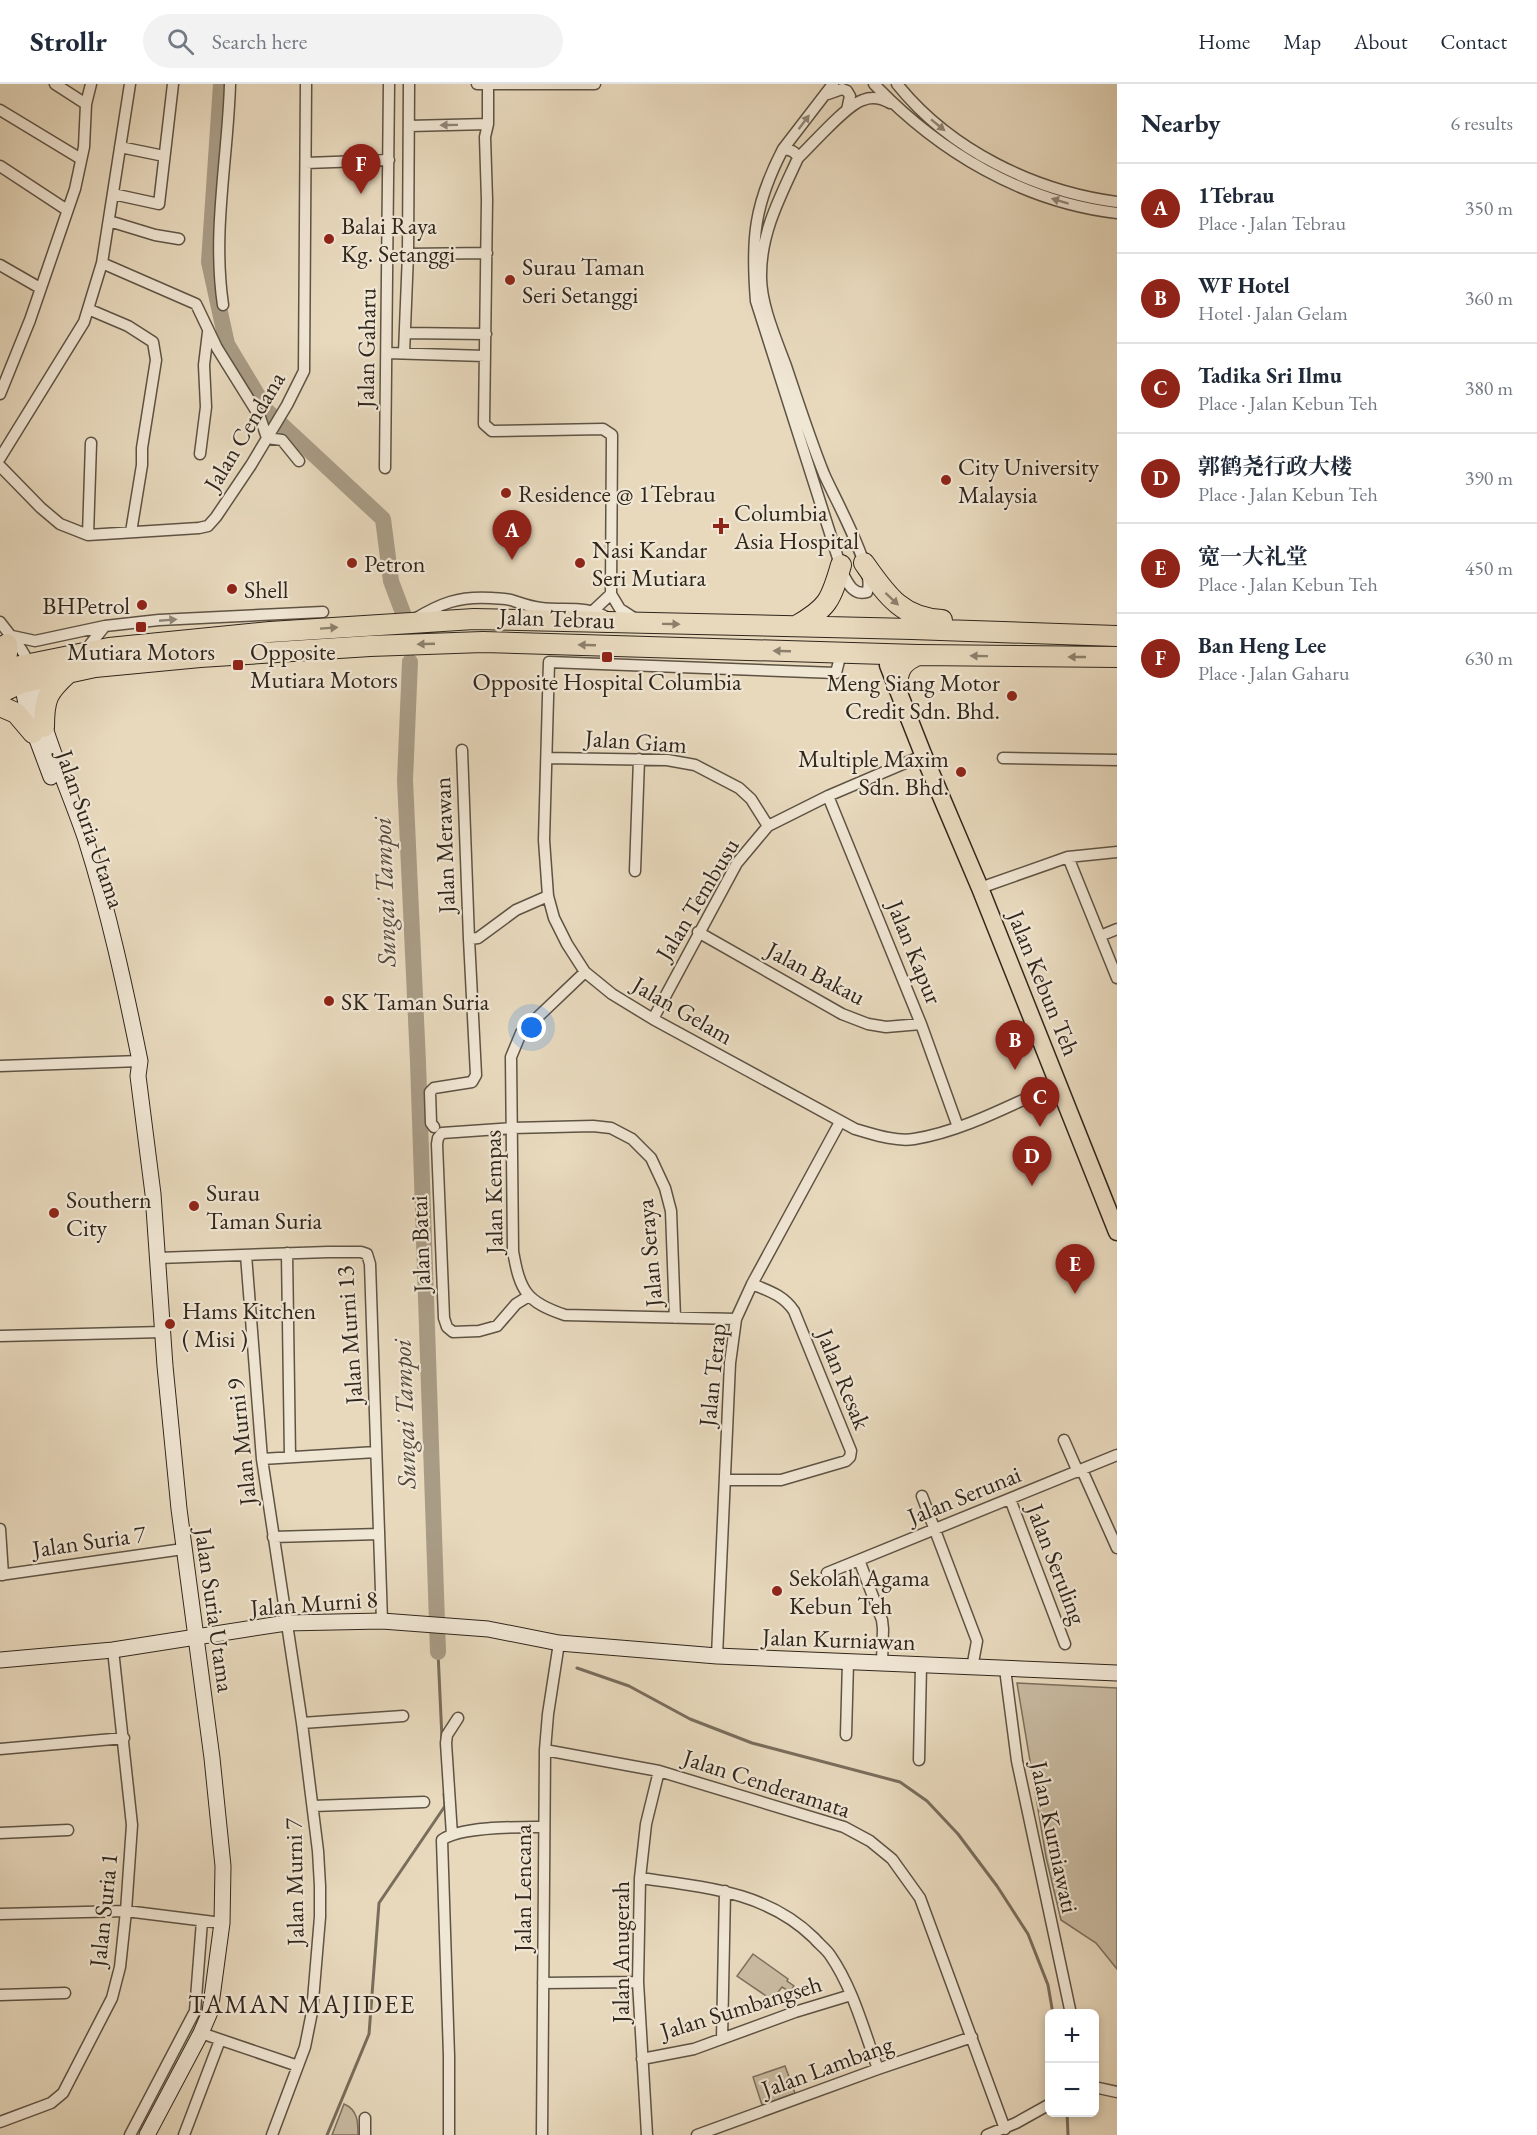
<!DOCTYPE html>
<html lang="en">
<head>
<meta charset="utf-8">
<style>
	:root { --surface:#fff; --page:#f2f2f3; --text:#1f2937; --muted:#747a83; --line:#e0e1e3; --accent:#8f2418 }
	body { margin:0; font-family:"EB Garamond","Noto Serif SC",serif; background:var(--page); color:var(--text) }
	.controls { position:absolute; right:18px; bottom:18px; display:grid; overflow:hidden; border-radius:9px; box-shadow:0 3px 9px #0003 }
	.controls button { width:54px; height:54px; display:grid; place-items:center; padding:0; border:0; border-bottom:2px solid var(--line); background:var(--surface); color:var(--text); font:30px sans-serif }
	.you { position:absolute; left:532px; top:944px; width:21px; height:21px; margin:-15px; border:4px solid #fff; border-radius:50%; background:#1a73e8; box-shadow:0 0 0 9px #1a73e833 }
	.badge { display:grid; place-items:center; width:39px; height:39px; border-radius:50%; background:var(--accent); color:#fff; font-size:20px; font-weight:700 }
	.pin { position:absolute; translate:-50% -50px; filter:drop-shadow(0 2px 3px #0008) }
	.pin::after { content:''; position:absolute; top:32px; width:21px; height:18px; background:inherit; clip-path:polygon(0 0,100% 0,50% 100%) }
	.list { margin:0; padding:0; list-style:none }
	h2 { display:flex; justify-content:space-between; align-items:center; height:78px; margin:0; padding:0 24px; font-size:26px }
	h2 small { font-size:20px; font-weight:400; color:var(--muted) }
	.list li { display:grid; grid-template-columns:39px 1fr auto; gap:18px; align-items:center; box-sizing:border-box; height:90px; padding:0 24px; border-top:2px solid var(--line) }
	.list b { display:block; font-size:22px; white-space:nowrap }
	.list p { margin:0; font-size:20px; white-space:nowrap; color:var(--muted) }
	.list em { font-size:20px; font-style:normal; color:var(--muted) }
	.icon { flex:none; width:33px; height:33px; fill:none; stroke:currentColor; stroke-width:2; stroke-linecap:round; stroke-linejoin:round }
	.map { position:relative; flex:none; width:1117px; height:2051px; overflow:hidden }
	header { display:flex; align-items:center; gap:36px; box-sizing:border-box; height:84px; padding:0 30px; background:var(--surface); border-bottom:2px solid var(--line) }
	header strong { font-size:28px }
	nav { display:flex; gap:33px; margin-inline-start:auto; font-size:21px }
	.search { width:420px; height:54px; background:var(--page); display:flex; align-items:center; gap:15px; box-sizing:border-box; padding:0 21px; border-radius:33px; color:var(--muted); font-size:22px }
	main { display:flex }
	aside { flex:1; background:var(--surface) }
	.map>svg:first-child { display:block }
</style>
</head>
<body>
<header>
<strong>Strollr</strong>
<div class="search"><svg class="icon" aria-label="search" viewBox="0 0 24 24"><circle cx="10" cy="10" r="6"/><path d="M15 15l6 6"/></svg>Search here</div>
<nav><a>Home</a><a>Map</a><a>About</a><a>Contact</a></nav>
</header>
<main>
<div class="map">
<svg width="1117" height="2051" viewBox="0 0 1117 2051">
	<rect width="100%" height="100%" fill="#e8d9bd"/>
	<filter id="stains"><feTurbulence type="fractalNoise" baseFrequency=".00333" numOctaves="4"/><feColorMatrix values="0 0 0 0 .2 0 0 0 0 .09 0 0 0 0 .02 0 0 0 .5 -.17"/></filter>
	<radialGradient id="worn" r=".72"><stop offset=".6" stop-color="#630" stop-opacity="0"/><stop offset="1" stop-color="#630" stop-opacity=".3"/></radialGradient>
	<path fill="#c9bba2" stroke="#7c705f" stroke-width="1.5" d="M1017,1599L1117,1604V1885L1096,1859L1061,1836L1046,1773Z
		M753,1870L788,1895L787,1897L794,1902L790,1908L782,1903L772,1916L737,1892Z
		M785,1982L795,2009L762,2021L753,1993Z
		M344,2020C358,2026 358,2038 358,2051H332Z"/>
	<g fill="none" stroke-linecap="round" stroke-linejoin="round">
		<path stroke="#796d5c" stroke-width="3" d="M438,1568L442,1655
			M577,1584L629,1602L690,1635L752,1659L900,1698L927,1717L958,1750L997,1802L1028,1850L1048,1901L1053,1930
			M1067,2028L1068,2051
			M327,2051L369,1950L379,1819L445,1722L444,1710"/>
		<path stroke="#a99c86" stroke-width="16" d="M221,0L209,178L227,260L267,327L383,435L391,497L403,529
			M410,578L405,696L418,978L438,1568"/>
		<g stroke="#5e5344" stroke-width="13">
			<path id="street" d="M55,0L86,20
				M477,0H595
				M488,0V40L485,53L487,116L484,340L492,347L603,345L612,351L611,510L620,525L637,536
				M874,0C939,68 1023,118 1117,129
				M897,0C950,66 1034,107 1117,118
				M828,10L842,5L847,7L850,12L847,26
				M0,26L81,75
				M409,42L488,40
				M120,63L164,72
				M783,65C791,66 795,67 798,74C781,111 761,148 761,190C760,219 776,255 786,282C798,318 810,355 824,390C833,411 877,490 867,508C854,512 848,500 843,490L756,217C751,155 754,121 783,65Z
				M783,65L833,0
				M798,74C812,61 846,21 863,16C873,12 881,14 890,19
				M306,79L389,76
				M0,82L67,126
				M113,110L159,120L173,0
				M109,137L155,151L179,155
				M408,170L487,169
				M102,179L196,220L217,264L260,333L267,354L282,356L299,377
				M0,181L40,204
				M223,221C212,147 228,73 230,0
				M88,225L128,242L153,258L156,276L142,364V381L131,448
				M405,249L486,250
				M387,269L485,272
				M404,269L408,170L409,0
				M0,310L30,236L75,105L84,63L86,20L91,0
				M200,370L206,323L204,281L208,248
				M0,374L84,238L102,179L130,0
				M0,382L41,424L60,440L88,451L199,444L208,442L216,433L251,381L287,321L304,287L306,0
				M385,384L389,0
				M88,451L91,359
				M594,526L611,510
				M413,536C441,519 459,512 491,514C499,515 507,514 514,517C523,520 531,523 541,524C566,527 585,521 608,534
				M0,538L21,565L30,580
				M12,552L35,557L105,542L159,536L323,528
				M84,568L105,542
				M841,569L836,589L549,578L544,756L548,812L554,834L567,860L585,888L612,910L653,935L855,1045C873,1050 895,1058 914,1055C964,1047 1012,1020 1058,1000
				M548,674L667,676L695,681L739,704L751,715L768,742
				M1003,674L1117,676
				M828,712L921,940L958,1043
				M1068,773L1117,894
				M635,787L639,675
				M980,804L1068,773L1117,768
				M698,848L842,930L868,940L886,943L921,940
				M1100,852L1117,845
				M469,855L478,854L516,826L548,812
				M585,888L521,949L511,973L513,1167C520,1207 526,1218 565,1231L736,1235
				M653,935L737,779L768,742L828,712L924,671
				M0,982L140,977
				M434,1043L431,1039L430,1008L434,1004L472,998L476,991L469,855L462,666
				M287,1169L290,1373
				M246,1171L262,1375L302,1639L318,1767L320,1802V1833L312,1928L305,1963L272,2051
				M158,1174L328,1168H361L367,1170L370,1180L382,1537
				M529,1212L516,1220L497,1242L479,1247L453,1248L447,1243L444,1234L437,1060L438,1054L442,1049L512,1044L593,1042L611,1044L632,1055L651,1074L665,1104L671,1127L675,1234
				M0,1252L163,1248
				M1064,1356L1078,1388
				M262,1375L376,1368
				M1082,1386L1117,1464
				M725,1396H781L846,1377L850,1373L851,1367L794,1227C783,1211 769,1207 752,1200
				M922,1412L977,1557L972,1584
				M1010,1415L1065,1560
				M0,1445L3,1491
				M273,1453L379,1450
				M859,1476L882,1536L883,1545L882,1579
				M827,1489L1117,1371
				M0,1491L183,1465
				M717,1572L730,1279L736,1235L752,1200L840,1038
				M1005,1585L1017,1677L1071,1930
				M302,1639L403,1632
				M846,1651L848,1578
				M0,1665L124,1654
				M545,1666L659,1687L844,1743L870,1757L892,1775L920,1814L1005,2045
				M919,1676L921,1581
				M313,1722L424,1718
				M0,1749L68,1746
				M452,1751L446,1659L447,1651L458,1634
				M640,1794C703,1803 766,1807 814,1854C819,1860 826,1865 830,1871C853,1904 864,1947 878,1985
				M0,1830L126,1827L222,1839
				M543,1899L638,1898
				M0,1911L65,1909
				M201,1949L298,1982
				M722,1955L725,1807
				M642,1975L694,1965L795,1928L851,1911
				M1094,2003L1117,2008
				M365,2034V2051
				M0,2038L51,2019L63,2009L112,1914L120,1883L126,1827L132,1741L113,1566
				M130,2051L195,1927L202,1837
				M184,2051L220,1956
				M449,2051V1972L442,1756C460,1742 520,1743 543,1743
				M542,2051L545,1666L548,1630L559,1559
				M647,2051L638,1898L640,1794L646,1740L659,1687
				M697,2051L878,1985L972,1953
				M987,2051L1016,2039L1050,2020"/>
		</g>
		<g stroke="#30261c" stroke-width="17">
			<path id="secondary" d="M31,588C41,647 67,700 86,756C109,829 125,903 140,977L138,992L153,1110L165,1282L179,1425L212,1674L223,1782L222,1839L210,1928L201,1949L147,2051
				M20,590L29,634L51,693
				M0,1576L113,1566L286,1539L382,1537L488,1545L559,1559L717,1572L1117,1589"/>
		</g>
		<g stroke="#30261c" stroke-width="19">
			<path id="primary" d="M888,570V581L923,670L980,804L1117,1148"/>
		</g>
		<g stroke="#30261c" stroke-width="22">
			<path id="highway" d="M864,479C886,510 901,534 942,536
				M796,542C828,524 831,516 841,481
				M0,581L7,570V560
				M0,590L20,582L109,564L270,548L474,535L912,545L1117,552
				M897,602C898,585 902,578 918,571
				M0,609L21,599L95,583L200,573L370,562L483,558L918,571L1117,573
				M0,622L16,629L33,649
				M44,643C44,615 47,608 68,589"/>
		</g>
		<use href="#street" stroke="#f0e6d4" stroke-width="10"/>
		<use href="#secondary" stroke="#f0e6d4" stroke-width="15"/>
		<use href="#primary" stroke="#e8d9bd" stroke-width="16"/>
		<use href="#highway" stroke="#e8d9bd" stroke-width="20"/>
	</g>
	<defs><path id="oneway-solid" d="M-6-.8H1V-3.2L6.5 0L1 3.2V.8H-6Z" transform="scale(1.5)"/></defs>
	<g fill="#908678">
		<use href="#oneway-solid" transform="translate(804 38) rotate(-53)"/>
		<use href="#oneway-solid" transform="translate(449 41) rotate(179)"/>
		<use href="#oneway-solid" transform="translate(938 41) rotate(39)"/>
		<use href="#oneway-solid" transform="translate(1060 117) rotate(-163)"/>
		<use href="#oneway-solid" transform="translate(168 536) rotate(-5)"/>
	</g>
	<g fill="#8c806c">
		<use href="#oneway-solid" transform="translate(892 515) rotate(43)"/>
		<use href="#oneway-solid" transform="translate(671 540) rotate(1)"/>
		<use href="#oneway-solid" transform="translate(329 544) rotate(-4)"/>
		<use href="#oneway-solid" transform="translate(426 560) rotate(178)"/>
		<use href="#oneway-solid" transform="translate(587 561) rotate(-178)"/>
		<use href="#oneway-solid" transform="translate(782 567) rotate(-178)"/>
		<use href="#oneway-solid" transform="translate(979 572) rotate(-179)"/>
		<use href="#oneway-solid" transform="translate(1077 573) rotate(-180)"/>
	</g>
	<g fill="#8f2418" stroke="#f0e6d4" stroke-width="2">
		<circle cx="329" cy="155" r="6"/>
		<circle cx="510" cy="196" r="6"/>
		<circle cx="946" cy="396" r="6"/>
		<circle cx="506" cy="409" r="6"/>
		<path d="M718 433h6v6h6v6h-6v6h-6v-6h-6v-6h6z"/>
		<circle cx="352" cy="479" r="6"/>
		<circle cx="580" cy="479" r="6"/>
		<circle cx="232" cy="505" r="6"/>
		<circle cx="142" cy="521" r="6"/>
		<rect x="135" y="537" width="12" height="12" rx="3"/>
		<rect x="601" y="567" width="12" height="12" rx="3"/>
		<rect x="232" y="575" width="12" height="12" rx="3"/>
		<circle cx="1012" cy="612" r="6"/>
		<circle cx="961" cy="688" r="6"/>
		<circle cx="329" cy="917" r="6"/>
		<circle cx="194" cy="1122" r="6"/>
		<circle cx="54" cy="1129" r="6"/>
		<circle cx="170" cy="1240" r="6"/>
		<circle cx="777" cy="1507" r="6"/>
	</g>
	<g text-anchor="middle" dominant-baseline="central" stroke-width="4.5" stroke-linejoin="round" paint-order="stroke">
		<g font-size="24" fill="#30261c" stroke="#f0e6d4" text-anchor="start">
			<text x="341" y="141">Balai Raya<tspan x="341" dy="28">Kg. Setanggi</tspan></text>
			<text x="522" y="182">Surau Taman<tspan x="522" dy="28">Seri Setanggi</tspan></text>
			<text x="958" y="382">City University<tspan x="958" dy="28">Malaysia</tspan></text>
			<text x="518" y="409">Residence @ 1Tebrau</text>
			<text x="734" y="428">Columbia<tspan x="734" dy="28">Asia Hospital</tspan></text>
			<text x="592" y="465">Nasi Kandar<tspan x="592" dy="28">Seri Mutiara</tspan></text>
			<text x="364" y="479">Petron</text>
			<text x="244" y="505">Shell</text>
			<text x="130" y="521" text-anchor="end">BHPetrol</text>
			<text x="141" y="567" text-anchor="middle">Mutiara Motors</text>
			<text x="250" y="567">Opposite<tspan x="250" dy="28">Mutiara Motors</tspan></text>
			<text x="607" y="597" text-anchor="middle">Opposite Hospital Columbia</text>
			<text x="1000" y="598" text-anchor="end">Meng Siang Motor<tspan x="1000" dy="28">Credit Sdn. Bhd.</tspan></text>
			<text x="949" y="674" text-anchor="end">Multiple Maxim<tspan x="949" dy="28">Sdn. Bhd.</tspan></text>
			<text x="341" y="917">SK Taman Suria</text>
			<text x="206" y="1108">Surau<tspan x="206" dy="28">Taman Suria</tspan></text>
			<text x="66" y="1115">Southern<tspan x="66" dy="28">City</tspan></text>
			<text x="182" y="1226">Hams Kitchen<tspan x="182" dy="28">( Misi )</tspan></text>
			<text x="789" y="1493">Sekolah Agama<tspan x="789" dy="28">Kebun Teh</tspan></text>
		</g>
		<g font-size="24" fill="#30261c" stroke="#f0e6d4">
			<text transform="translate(366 264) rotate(-89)">Jalan Gaharu</text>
			<text transform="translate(244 347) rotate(-59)">Jalan Cendana</text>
			<text transform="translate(557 534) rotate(2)">Jalan Tebrau</text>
			<text transform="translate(636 657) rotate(4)">Jalan Giam</text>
			<text transform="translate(91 745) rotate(71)">Jalan Suria Utama</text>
			<text transform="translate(444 761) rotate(-92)">Jalan Merawan</text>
			<text transform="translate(697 815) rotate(-59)">Jalan Tembusu</text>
			<text transform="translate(915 868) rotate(68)">Jalan Kapur</text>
			<text transform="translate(816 889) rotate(28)">Jalan Bakau</text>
			<text transform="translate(1044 899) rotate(68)">Jalan Kebun Teh</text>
			<text transform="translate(683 926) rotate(30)">Jalan Gelam</text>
			<text transform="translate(493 1108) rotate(-91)">Jalan Kempas</text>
			<text transform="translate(420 1160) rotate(-92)">Jalan Batai</text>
			<text transform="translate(649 1169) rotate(-95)">Jalan Seraya</text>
			<text transform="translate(349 1251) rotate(-94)">Jalan Murni 13</text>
			<text transform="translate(712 1291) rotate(-84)">Jalan Terap</text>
			<text transform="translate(844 1295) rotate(68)">Jalan Resak</text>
			<text transform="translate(241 1358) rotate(-96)">Jalan Murni 9</text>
			<text transform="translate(964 1411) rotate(-22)">Jalan Serunai</text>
			<text transform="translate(89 1457) rotate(-8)">Jalan Suria 7</text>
			<text transform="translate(1057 1480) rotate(69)">Jalan Seruling</text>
			<text transform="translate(314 1519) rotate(-4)">Jalan Murni 8</text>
			<text transform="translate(215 1526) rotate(82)">Jalan Suria Utama</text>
			<text transform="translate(839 1555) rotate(2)">Jalan Kurniawan</text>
			<text transform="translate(767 1699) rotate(18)">Jalan Cenderamata</text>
			<text transform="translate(1055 1753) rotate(78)">Jalan Kurniawati</text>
			<text transform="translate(294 1798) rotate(-91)">Jalan Murni 7</text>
			<text transform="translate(522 1804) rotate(-90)">Jalan Lencana</text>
			<text transform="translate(103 1826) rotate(-84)">Jalan Suria 1</text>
			<text transform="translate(620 1868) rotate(-90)">Jalan Anugerah</text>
			<text transform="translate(741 1923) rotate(-17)">Jalan Sumbangseh</text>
			<text transform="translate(827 1982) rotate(-20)">Jalan Lambang</text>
		</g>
		<g font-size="26" font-style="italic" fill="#54493c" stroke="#f0e6d4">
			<text transform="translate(384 808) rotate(-92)">Sungai Tampoi</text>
			<text transform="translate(404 1330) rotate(-92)">Sungai Tampoi</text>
		</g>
		<g font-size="26" letter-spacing="1.5" fill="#30261c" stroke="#f0e6d4">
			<text x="302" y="1920">TAMAN MAJIDEE</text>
		</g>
	</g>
	<rect width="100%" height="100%" filter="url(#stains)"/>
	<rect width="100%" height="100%" fill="url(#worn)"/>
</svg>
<div class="controls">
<button>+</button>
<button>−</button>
</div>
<div class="you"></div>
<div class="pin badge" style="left:512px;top:476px">A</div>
<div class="pin badge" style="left:1015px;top:986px">B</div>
<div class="pin badge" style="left:1040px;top:1043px">C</div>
<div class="pin badge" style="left:1032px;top:1102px">D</div>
<div class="pin badge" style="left:1075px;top:1210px">E</div>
<div class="pin badge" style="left:361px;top:110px">F</div>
</div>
<aside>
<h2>Nearby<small>6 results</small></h2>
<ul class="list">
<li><span class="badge">A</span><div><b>1Tebrau</b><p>Place · Jalan Tebrau</p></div><em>350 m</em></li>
<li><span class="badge">B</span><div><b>WF Hotel</b><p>Hotel · Jalan Gelam</p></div><em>360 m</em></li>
<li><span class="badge">C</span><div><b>Tadika Sri Ilmu</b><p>Place · Jalan Kebun Teh</p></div><em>380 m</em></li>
<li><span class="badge">D</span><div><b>郭鹤尧行政大楼</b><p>Place · Jalan Kebun Teh</p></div><em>390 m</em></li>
<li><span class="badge">E</span><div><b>宽一大礼堂</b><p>Place · Jalan Kebun Teh</p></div><em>450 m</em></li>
<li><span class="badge">F</span><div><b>Ban Heng Lee</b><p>Place · Jalan Gaharu</p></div><em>630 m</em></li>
</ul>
</aside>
</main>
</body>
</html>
